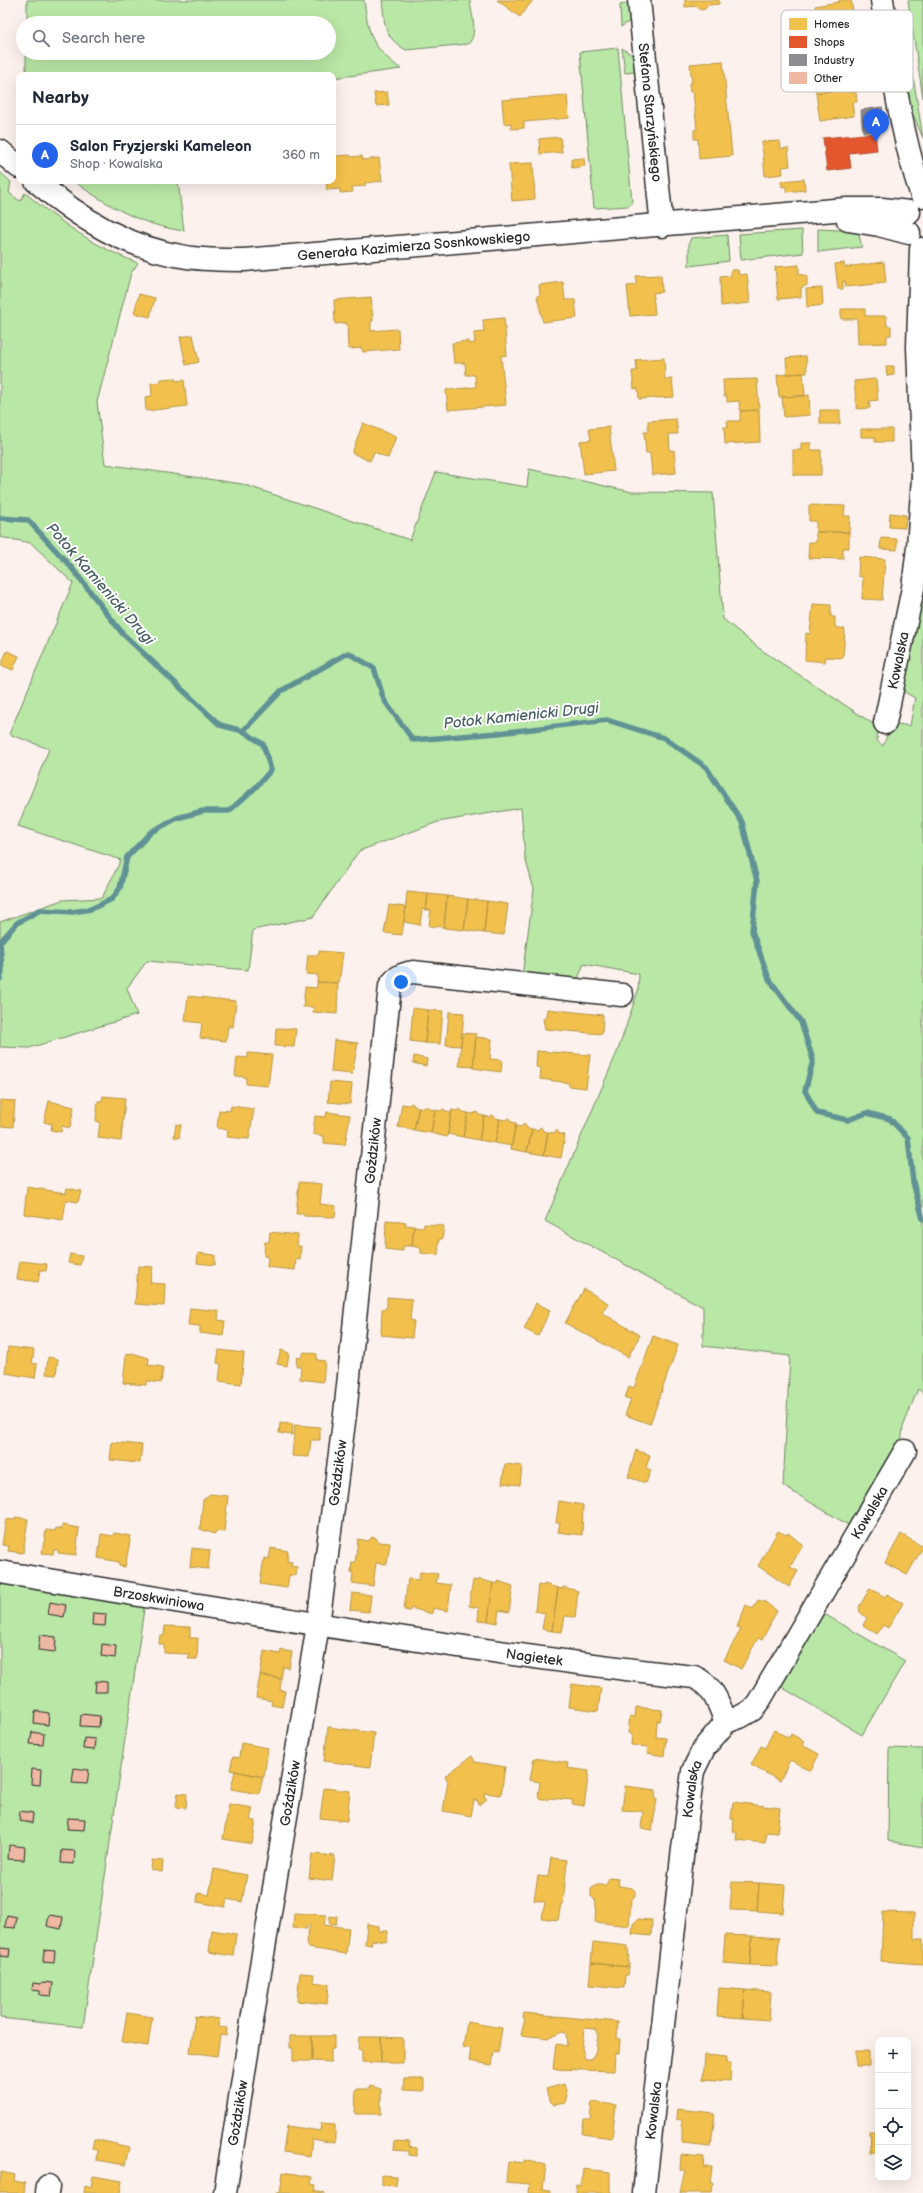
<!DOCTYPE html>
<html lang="en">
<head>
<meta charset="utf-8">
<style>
	:root { --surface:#fff; --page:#f6f6f7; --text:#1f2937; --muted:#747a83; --line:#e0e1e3; --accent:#2563eb }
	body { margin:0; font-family:"Balsamiq Sans",sans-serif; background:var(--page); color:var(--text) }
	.controls { position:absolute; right:12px; bottom:12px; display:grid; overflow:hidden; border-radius:8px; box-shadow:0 4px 16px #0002 }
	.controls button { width:36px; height:36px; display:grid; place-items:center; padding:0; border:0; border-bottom:1px solid var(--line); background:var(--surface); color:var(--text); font:20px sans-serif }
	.you { position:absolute; left:401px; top:982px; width:14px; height:14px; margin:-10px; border:3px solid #fff; border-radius:50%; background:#1a73e8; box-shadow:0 0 0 6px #1a73e833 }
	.badge { display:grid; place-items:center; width:26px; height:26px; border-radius:50%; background:var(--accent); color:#fff; font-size:13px; font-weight:700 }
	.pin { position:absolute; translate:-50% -33px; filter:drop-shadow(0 1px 2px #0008) }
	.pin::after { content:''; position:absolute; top:21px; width:14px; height:12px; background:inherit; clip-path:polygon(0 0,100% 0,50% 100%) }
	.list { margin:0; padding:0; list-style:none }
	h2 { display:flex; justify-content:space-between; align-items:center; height:52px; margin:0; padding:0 16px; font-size:17px }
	h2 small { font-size:13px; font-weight:400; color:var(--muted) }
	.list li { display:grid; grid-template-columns:26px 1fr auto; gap:12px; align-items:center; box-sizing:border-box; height:60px; padding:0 16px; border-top:1px solid var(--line) }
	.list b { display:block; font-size:15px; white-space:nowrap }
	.list p { margin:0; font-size:13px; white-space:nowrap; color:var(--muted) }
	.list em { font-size:13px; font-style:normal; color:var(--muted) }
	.icon { flex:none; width:22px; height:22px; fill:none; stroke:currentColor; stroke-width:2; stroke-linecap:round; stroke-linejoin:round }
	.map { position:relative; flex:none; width:923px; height:2193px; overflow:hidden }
	.search { position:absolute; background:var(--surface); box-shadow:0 4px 16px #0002; left:16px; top:16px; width:320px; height:44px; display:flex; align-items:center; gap:10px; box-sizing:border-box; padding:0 14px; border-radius:22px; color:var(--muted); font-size:15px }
	.panel { position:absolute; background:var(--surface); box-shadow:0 4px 16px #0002; left:16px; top:72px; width:320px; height:112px; border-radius:8px }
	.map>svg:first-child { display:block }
</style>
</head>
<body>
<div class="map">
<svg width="923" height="2193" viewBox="0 0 923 2193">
	<rect width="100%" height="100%" fill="#fcf1ec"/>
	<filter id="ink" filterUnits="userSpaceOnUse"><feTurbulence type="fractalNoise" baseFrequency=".025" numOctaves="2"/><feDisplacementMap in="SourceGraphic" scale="8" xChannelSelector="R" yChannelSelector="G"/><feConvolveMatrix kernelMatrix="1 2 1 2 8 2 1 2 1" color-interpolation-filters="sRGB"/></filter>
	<g filter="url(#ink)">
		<path fill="#b9e7a5" stroke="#728968" d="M27,0H364C369,37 371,46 401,69L333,78V75H26V53H329V23H27Z
			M382,0H470C471,14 479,34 468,44L406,50C383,37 385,24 382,0Z
			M908,0H923V98Z
			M631,3V20L621,27L620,5Z
			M908,45L923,138L907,101L897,47Z
			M618,48L632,202L629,206L594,208L580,52Z
			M622,48L635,57L637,72L625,73Z
			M0,172L11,182L9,193L20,201L25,193C62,223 93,246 138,263L131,273L97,402L105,464L242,484L410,540L436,472L527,487L529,469L632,492L713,493L723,619L760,649L878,727L877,741L883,746L892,723L910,726L915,698L899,689L923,559V1393L918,1389L903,1427L901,1446L855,1529L783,1486L790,1356L703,1346V1307L545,1221L618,1050L638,991L639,974L584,964L576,983L522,976L534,889L525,858L521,808L438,822L359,851L313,917L253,930L248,970L147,961L127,988L137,1015L29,1048L0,1047V922L62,900L102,898L121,860L18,826L49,749L9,734L73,583L31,543L0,537Z
			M73,181H178L184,231C140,225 109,206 73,181Z
			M818,229L858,231L862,247L818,252Z
			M802,230L803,253L741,260L739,234Z
			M727,235L729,261L689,266V243L691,238Z
			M0,1580L145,1602L83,2027L0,2018Z
			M821,1612L905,1661L862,1735L778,1685Z
			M889,1748L923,1749V1847L888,1841Z"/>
		<path fill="#f2c14e" stroke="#b69444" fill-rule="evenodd" d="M497,0H533L520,17Z
			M685,0H719V4L708,5L705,9L700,10L697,6L685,7Z
			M839,0H851L855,22L818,29L815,6L839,2Z
			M723,61L732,156L699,159L698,139H694V130L697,129L693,92H690L689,83H692L690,64Z
			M846,61L848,75L853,74L855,82L847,83L848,89L816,93L812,66Z
			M848,89L849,93L856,92L857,102H852L854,116L820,121L816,93Z
			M387,92L389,105L376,106L374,93Z
			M567,95L569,118L524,122V128L511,129V123L504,124L502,100Z
			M560,137L562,152L540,154L539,139Z
			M780,141L781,149L788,148L790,166L782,167L783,174L765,176L762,142Z
			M350,155L351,157L362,156L363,160L379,158L382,181L365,183V186L352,187L353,192L340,193V189L327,190L326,181H333V159L336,156Z
			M584,158L585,166L572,168L571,159Z
			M533,163L535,199L512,201L509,164Z
			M804,179L805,190L786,192V186L782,187L781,181Z
			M884,262L886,283L846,287L845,281H843V289H838L835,264L844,263L845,267Z
			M799,265V274L807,276V285L801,288V297L778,299L775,267Z
			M731,270H738L739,275L747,274L750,303L721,306L720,277L731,276Z
			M661,275L662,292L653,293L655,314L630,316L627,286L636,285V276Z
			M563,282L565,300H575L577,318L543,322L537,296L540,295L539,285Z
			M822,288L823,305L807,307L806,289Z
			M139,294L155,298L150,317L134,313Z
			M371,297L373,321H371V331L398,329L399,349L363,352L362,348L348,349L347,323L335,324L334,300Z
			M841,309H865V316H886L887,326H891V335H887V343L858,344L857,319H841Z
			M504,318L507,355L501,356L506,405L448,410L446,390L476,387L475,375H466L465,363H454L452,343L468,341V344L475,343L474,333L484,332L483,320Z
			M193,335L199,362L186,365L180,337Z
			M806,356L807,373L787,374L786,358Z
			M664,358L665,380L672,379L674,397L639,399L638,388L634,389L632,371H637L636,360Z
			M886,366H894V375L887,376Z
			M803,373L805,396L779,397L777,375Z
			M175,378V381L184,380L187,406L146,411L145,397L152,396L151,383L161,382V379Z
			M757,379L759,410L740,411L739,401L727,402V396H724L723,380Z
			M876,379L878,400L869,401L870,408L857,409L854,381Z
			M809,395L810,415L784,417L782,397Z
			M759,410L760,442L725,444L724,427H728L727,421H740V411Z
			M820,410H840V424H820Z
			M676,419L678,434H669L670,451L674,450L676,473L652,475L650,453H646L644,432H648V421Z
			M363,423L396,437L388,458L374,452L370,461L352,453Z
			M609,427L614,471L584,474L580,441L591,440L589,429Z
			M861,429H892V442H875V437H861Z
			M801,443H811V450H821V475H793V450H801Z
			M809,505L845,506L844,516H850L849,532H816V521H809Z
			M890,513L906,515L905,528L889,527Z
			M816,532H849V548H843V559L808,558L809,542H816Z
			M881,538L897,539V550L880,549Z
			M859,557L885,559L882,600L862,599L863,577L858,576Z
			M813,604L831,605V617H835V627L845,629L843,658L826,657L825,662L805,660L806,633L810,634Z
			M7,651L19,656L13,670L1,665Z
			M407,892L428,894L426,910L422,909L420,925L404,922Z
			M428,894L447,896L444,927L429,926L431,910H426Z
			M447,896L468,899L464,930L444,928Z
			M468,899L487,901L484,933L464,930Z
			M487,901L508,904L504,935L484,933Z
			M389,905L406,907L402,935L384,933Z
			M319,951L343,953L339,983L317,982L318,975L306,974L308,955H319Z
			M317,982L338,983L337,1014L313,1012L314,1007H303L305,987L317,988Z
			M188,996L236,1001L233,1027L228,1026L226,1041L200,1038L202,1023L185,1021Z
			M413,1008L428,1010L425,1043L410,1041Z
			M547,1009L603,1015L602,1034L545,1029L543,1019L546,1017Z
			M428,1010L443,1011L440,1044L425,1043Z
			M449,1012L464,1013L461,1046L446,1045Z
			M276,1028L296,1029L294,1047L275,1046Z
			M462,1033L476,1034L473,1067L459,1066Z
			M476,1037L492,1039L490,1059L502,1060L501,1072L473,1068Z
			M334,1040L358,1043L352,1074L331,1072Z
			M537,1051L590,1055L586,1088L569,1086V1083L540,1079L541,1068L536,1067Z
			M248,1053L272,1055L268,1086L246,1084V1077L235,1076L237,1057L248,1058Z
			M414,1056L427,1059L426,1066L413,1063Z
			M330,1082L352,1084L350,1104L328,1102Z
			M103,1096L125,1098L121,1141L98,1138L100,1122L96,1121L98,1101H102Z
			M0,1100L15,1101L13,1127L0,1126Z
			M49,1101L74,1107L70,1128L62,1126L61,1132L51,1130L52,1124L44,1122Z
			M412,1103L414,1106L419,1107L414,1130L398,1127L402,1104L408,1105Z
			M231,1106L254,1109L249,1139L227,1137L228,1130L217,1128L219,1110L230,1111Z
			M428,1106L430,1109L435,1110L431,1133L414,1130L419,1107L424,1108Z
			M444,1109L446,1112L451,1113L452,1110L447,1137L431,1133L435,1110L440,1111Z
			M460,1109L463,1112L468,1113L463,1137L448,1134L452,1110L457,1111Z
			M327,1112L350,1115L345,1145L324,1143V1136L313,1134L315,1116L326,1117Z
			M477,1112L479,1115L484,1116L479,1140L463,1137L468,1113L473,1114Z
			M493,1115L495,1118L500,1119L495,1143L479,1140L484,1116L489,1117Z
			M509,1118L511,1122L516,1123L512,1146L495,1143L500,1119L505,1120Z
			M516,1123V1126L521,1127L524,1124L527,1128L532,1129L527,1152L511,1149Z
			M176,1124L181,1125L179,1138L174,1137Z
			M541,1127L543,1131L548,1132L544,1155L527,1152L532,1129L537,1130Z
			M557,1130L559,1134L565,1135L561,1158L544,1155L548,1132L553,1133Z
			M299,1182L322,1184L320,1204L336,1206L335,1217L304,1216V1214H296Z
			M27,1187L66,1193L67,1188L81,1191L78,1202L66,1200L63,1220L24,1214Z
			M386,1220L399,1221L406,1222L405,1225L414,1226L412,1246H403V1251L385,1249Z
			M424,1224L444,1226L442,1239H439L438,1255L421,1253V1248L412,1246L414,1226L424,1227Z
			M270,1232L298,1235L297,1246H301L300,1260L296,1259L295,1270L267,1267L268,1257L264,1256L265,1242H269Z
			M198,1253L215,1255V1265L197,1263Z
			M70,1254L82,1256L80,1265L68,1263Z
			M20,1261L47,1264L46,1271L40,1270L38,1282L17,1279Z
			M138,1266L153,1267L150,1283L165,1284L164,1306L135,1304Z
			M584,1289L608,1303L602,1313L640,1335L628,1357L565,1323Z
			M387,1297L412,1299L410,1320L414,1321L412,1338L381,1335L382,1309H385L387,1306Z
			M536,1303L550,1310L538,1336L524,1329Z
			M190,1308L219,1311L218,1320L225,1321L223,1336L200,1333V1326L188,1325Z
			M653,1336L678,1345L650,1424L625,1415L631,1399L625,1398L629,1386L634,1388Z
			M8,1347L34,1350L32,1363L37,1364L35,1378L5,1373Z
			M219,1350L244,1353L241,1384L219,1381L221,1364L217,1363Z
			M281,1350L289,1353L287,1366L277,1364Z
			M304,1352L317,1354V1360L325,1361L323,1382L300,1379L301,1366H296L297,1357L301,1358Z
			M132,1353L149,1358L148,1365L163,1367L161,1383L147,1381L146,1385L123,1383L126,1355Z
			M48,1357L58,1359L56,1375L46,1374Z
			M280,1423L293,1424L292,1435L279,1433Z
			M295,1425L320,1427V1440H311L309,1457L292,1456Z
			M112,1442L142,1445L140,1463L110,1460Z
			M636,1450L650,1455L646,1468L651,1470L646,1483L628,1477Z
			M505,1464L522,1466L520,1485L502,1483Z
			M210,1494L228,1496L224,1532L216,1531L215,1534L200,1529L203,1500Z
			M559,1501L583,1505L582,1535L558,1532L560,1523H556Z
			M15,1517L28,1519L23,1553L8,1551L9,1546L2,1545L6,1519L15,1520Z
			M62,1525L79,1528L76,1555L58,1553V1550H54L53,1554L42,1553L46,1530L55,1531L56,1528L62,1529Z
			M778,1531L786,1535L788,1533L803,1545L790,1567L798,1571L789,1587L758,1566Z
			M114,1533L131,1536L125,1567L119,1566V1562L98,1558L101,1534L113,1536Z
			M901,1534L923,1547L907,1575L885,1563Z
			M372,1537L376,1538L379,1542L390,1543L387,1564L376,1563L373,1586L352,1583L353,1573L351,1572L352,1562L355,1563L358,1539L368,1541Z
			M192,1548L210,1550L208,1569L190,1567Z
			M271,1548L288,1551L287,1561L292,1562L291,1566L297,1567L296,1576L289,1575L287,1588L260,1584L264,1558L269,1559Z
			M420,1572L438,1574L436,1583L451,1585L448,1611L433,1608L432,1614L411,1608L410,1611L404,1610L408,1579L419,1580Z
			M478,1579L493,1583L488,1621L478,1620L479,1608L469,1606L473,1580L478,1581Z
			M498,1581L513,1586L509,1612L499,1610L497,1623L488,1621L493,1583L498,1584Z
			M544,1584L558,1588L552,1631L542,1629L545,1613L535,1611L538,1585L543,1586Z
			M563,1587L578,1591L575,1617L565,1616L562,1632L552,1631L558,1588L563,1589Z
			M870,1588L885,1597L887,1594L903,1603L888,1628L883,1625L877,1634L863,1625L867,1618L860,1612L859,1607Z
			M352,1593L371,1595L369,1612L350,1610Z
			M758,1600L765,1602L777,1611L762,1640L758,1638L741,1669L724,1660L741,1629L737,1627L746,1605L753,1609Z
			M165,1626L190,1627V1638H198L197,1659H188L189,1654L164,1653V1644H159L160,1635L164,1636Z
			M281,1650L292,1652L289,1668L283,1667L281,1679L260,1675L264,1651L280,1654Z
			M260,1675L281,1679L280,1690L285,1691L282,1707L271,1705L272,1701L256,1698Z
			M572,1684L601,1688L598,1711L569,1707Z
			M636,1707L662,1710L660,1721H657L656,1737L666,1738L664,1756L647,1753L648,1747L631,1745L632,1734L628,1733L630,1716L635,1717Z
			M328,1727L374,1733L370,1767L324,1761Z
			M774,1730L789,1738L791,1734L804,1741L802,1745L819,1754L811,1771L790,1760L780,1781L751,1765L761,1746L765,1748Z
			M241,1743L268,1748L264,1777L230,1770L233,1757L239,1758Z
			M472,1756L475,1762L505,1767L501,1795L485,1793L484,1796L487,1799L479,1805L477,1800H474L471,1816L443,1811L448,1781L445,1776Z
			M534,1758L568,1763L567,1768L589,1771L584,1806L572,1804L573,1800L550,1798L546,1800H541L538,1796L540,1782L530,1780Z
			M235,1771L263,1777L259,1794L231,1789Z
			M625,1786L656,1790L655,1799H657L652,1830L641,1828L643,1811L622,1810Z
			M324,1788L350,1791L347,1821L320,1818Z
			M178,1793L187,1794L186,1808L176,1807Z
			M733,1802L780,1808L777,1833L767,1832L765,1843L736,1840L737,1832H733L734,1819H731Z
			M229,1804L253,1808L250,1820L256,1821L252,1844L223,1839Z
			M312,1854L335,1856L332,1881L309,1878Z
			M551,1858L567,1860L563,1905L561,1904L558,1920L542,1918L545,1902L534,1900L538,1876L548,1877Z
			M152,1860L163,1861L162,1872L151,1870Z
			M214,1869L247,1875L242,1902L227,1899L225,1907L197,1902L198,1893L209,1895Z
			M609,1878L618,1879L619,1886L632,1888L635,1891V1896L631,1899L629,1926L595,1922L596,1901L591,1896V1889L597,1885H606Z
			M732,1882L759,1883L757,1911L730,1910Z
			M759,1883L785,1885L783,1913L757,1911Z
			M883,1912L914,1913V1939H923V1964L881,1961Z
			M294,1913L326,1915L324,1925L349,1928L346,1954L309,1948L306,1941L310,1925H307V1929L293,1928Z
			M330,1916L337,1917L336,1924L329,1923Z
			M638,1919L652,1920L651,1936L632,1934L633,1924Z
			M367,1924L379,1926V1931H388L387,1942L372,1940L371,1945L365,1944Z
			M212,1930L236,1934L233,1956L209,1952Z
			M725,1935L752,1936L750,1965L723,1963Z
			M752,1936L779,1938L777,1966L750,1965Z
			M593,1942L628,1946L629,1967L591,1963Z
			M591,1963L629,1967L628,1975H625L624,1988L589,1985Z
			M300,1973L314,1974L313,1982L329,1984L327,2004L297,2001Z
			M719,1988L745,1990L743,2018L717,2016Z
			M745,1990L771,1992L769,2020L743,2018Z
			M127,2013L152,2017L148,2046L122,2042Z
			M524,2013L618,2022L617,2038L620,2039L619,2053H615L614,2071L553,2069L556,2044L567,2046L566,2033L562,2032L549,2038L521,2035L525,2019L523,2018ZM584,2028L595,2029L598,2035L596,2050L592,2059H585L582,2048Z
			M195,2016L220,2019L218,2027L227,2028L226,2036L220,2035L217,2056L190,2052Z
			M467,2022L502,2028L498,2053L494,2052L492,2065L469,2061L471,2048L463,2047Z
			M290,2036H312V2061H293V2048H290Z
			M312,2036H334V2049H331V2062L312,2061Z
			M359,2037H381V2063L362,2062V2050H358Z
			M381,2037L403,2038V2063H381Z
			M856,2051H869V2066H856Z
			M705,2055L727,2057L726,2063H731L730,2081L703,2079Z
			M404,2079H424V2091L403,2090Z
			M564,2084L567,2095L565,2103L554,2105L549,2100L546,2089Z
			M370,2086L381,2089V2114H355L356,2089H369Z
			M592,2102L616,2105L612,2138L582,2134L584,2119H590Z
			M677,2109L715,2113L711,2146L682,2143V2120L676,2119Z
			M321,2123L335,2124V2143L312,2139L310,2156L283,2152L287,2126L320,2131Z
			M869,2131H878V2152H870Z
			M94,2139L129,2147L125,2165L96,2160L97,2150L92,2149Z
			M394,2141L410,2142L409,2147L417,2148V2156L409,2155V2151L393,2150Z
			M681,2155L704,2157L703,2167H712L710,2183H713L712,2193H680L685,2170L680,2169Z
			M524,2160L546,2165L543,2189L550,2190V2193H529L530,2184L506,2182L508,2161L524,2163Z
			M584,2169L610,2172V2191L612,2193H575L576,2184L580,2185L581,2178H583Z
			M1,2172L15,2175L14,2181L25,2183L24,2193H0Z
			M283,2172L312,2177L311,2184L316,2185L315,2190L325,2193H277H280Z
			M382,2175L397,2176L396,2186L382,2185Z
			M93,2176L122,2181L120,2193H84L85,2185L91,2187Z"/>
		<path fill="#e4572e" stroke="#ac4a2d" d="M875,133L877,150L849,153L851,168L827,171L823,138Z"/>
		<path fill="#8d8d92" stroke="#707073" d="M883,107L882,108L886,129L863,132L861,110Z"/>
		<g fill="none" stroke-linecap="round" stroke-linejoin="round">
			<path stroke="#609295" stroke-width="5.5" d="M0,518L28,520L71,567L123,634L220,725L243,731L281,691L348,653L374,668L384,700L413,740L498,733L607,720L664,738L706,767L742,822L757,881L752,931L769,979L801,1022L813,1060L805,1091L817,1113L848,1120L867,1113L890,1119L908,1138L913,1182L923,1219
				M0,979L2,972L0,942L17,923L40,910L72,912L91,909L112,899L120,888L127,857L151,832L177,818L203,811H229L256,787L271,770L263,744L243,731"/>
		</g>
		<path fill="#eeb8a2" stroke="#2b2b2b" d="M50,1602L66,1605L64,1617L48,1614Z
			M93,1613L106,1614L105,1626L92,1625Z
			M40,1635L56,1637L55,1652L38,1650Z
			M102,1644L116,1646L115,1658L101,1656Z
			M96,1681L107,1682V1692H95Z
			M35,1711L49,1713L48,1725L34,1723Z
			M81,1714L100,1716L99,1727L80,1726Z
			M32,1732L44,1734L43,1745L30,1744Z
			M84,1738L95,1739L94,1750L83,1749Z
			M74,1768L89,1770L87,1784L72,1783Z
			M32,1769L41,1770L40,1785L31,1784Z
			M20,1811L33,1813L32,1823L19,1821Z
			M68,1818L85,1819L84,1830L67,1829Z
			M9,1845L25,1847L24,1860L8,1859Z
			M62,1850L75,1851L74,1864L61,1863Z
			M7,1915L17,1917L15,1928L5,1927Z
			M49,1915L63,1917L61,1929L47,1926Z
			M0,1948L10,1949L9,1957L0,1956Z
			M44,1950L55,1951L54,1963L43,1962Z
			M42,1982L53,1983L51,1996L40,1995V1991L32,1990L33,1983L41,1984Z"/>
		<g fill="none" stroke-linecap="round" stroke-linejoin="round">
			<g stroke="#2b2b2b" stroke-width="25">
				<g id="minor">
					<path id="s1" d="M639,0L662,226"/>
					<path d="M882,0C892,66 900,132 922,196"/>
					<path d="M0,151L19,167"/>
					<path id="s2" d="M36,181C80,219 127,248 186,257C205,260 225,260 244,260L846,209H882L909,212"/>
					<path d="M848,220L879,225L909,233"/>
					<path d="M921,249L918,347L923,476"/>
					<path id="s3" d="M885,723L913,588L918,547L923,478"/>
					<path id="s4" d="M0,1572C231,1610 462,1651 694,1677C713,1685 719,1704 726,1722"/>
					<path d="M47,2193L48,2186"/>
					<path id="s5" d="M225,2193L256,1996L318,1625L345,1414L390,986C396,977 401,974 413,972L622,995"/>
					<path id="s6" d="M644,2193L682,1857L693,1771L704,1748L726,1722L740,1717L752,1710L758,1703L905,1451"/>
				</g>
			</g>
			<use href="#minor" stroke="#fff" stroke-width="22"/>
		</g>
	</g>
	<g text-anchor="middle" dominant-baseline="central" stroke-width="4" stroke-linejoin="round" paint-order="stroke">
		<g font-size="14" fill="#2b2b2b" stroke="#fff">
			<text stroke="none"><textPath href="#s1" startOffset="113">Stefana Starzyńskiego</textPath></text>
			<text stroke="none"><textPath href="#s2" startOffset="399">Generała Kazimierza Sosnkowskiego</textPath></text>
			<text stroke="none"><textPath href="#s3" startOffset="64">Kowalska</textPath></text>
			<text stroke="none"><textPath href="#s5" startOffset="1053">Goździków</textPath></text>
			<text stroke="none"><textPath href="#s5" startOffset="729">Goździków</textPath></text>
			<text stroke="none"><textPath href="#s6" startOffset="743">Kowalska</textPath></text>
			<text stroke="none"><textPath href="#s4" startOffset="161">Brzoskwiniowa</textPath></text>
			<text stroke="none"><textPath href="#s4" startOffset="541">Nagietek</textPath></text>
			<text stroke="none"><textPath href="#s6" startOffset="407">Kowalska</textPath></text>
			<text stroke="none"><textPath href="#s5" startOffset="405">Goździków</textPath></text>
			<text stroke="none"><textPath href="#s6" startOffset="83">Kowalska</textPath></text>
			<text stroke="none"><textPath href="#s5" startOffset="81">Goździków</textPath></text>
		</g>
		<g font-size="15" font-style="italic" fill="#465e60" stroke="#fff">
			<text transform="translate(100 584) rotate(49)">Potok Kamienicki Drugi</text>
			<text transform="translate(521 716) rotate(-6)">Potok Kamienicki Drugi</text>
		</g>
	</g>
	<rect x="781" y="10" width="132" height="82" rx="6" fill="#fff" stroke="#bfbfbf" stroke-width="1"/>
	<rect x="789" y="18" width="18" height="12" fill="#f2c14e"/>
	<rect x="789" y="36" width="18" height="12" fill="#e4572e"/>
	<rect x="789" y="54" width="18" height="12" fill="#8d8d92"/>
	<rect x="789" y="72" width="18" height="12" fill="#eeb8a2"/>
	<g font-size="11" fill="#2b2b2b">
		<text x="814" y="28">Homes</text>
		<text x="814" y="46">Shops</text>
		<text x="814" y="64">Industry</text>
		<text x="814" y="82">Other</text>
	</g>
</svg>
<div class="controls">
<button>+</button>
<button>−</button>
<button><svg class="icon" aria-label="locate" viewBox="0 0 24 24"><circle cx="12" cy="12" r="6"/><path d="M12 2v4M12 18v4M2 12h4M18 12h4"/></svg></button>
<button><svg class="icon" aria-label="layers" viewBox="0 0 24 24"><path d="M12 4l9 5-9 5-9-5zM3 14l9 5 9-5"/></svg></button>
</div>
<div class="you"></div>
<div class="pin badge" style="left:876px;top:142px">A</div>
<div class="search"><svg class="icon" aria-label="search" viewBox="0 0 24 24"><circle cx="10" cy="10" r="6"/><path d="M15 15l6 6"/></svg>Search here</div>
<section class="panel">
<h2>Nearby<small></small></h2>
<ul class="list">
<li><span class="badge">A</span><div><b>Salon Fryzjerski Kameleon</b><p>Shop · Kowalska</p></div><em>360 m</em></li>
</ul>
</section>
</div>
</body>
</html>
